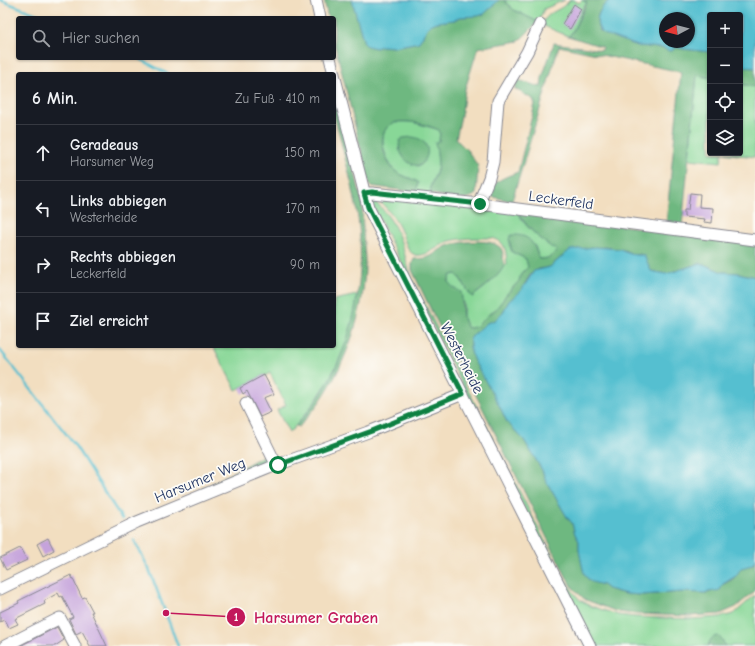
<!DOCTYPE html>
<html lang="de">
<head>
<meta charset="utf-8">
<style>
	:root { --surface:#171b24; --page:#20242c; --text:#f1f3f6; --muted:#9ea1a6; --line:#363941 }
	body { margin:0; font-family:"Comic Neue",sans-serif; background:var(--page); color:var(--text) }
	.controls { position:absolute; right:12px; top:12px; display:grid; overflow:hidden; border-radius:4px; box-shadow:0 1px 3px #0004 }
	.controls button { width:36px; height:36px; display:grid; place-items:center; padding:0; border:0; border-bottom:1px solid var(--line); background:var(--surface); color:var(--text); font:20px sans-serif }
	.compass { position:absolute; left:659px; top:12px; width:36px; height:36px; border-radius:50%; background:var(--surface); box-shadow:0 1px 3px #0004; rotate:263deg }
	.stop { position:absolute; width:12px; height:12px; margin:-9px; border:3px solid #0b8043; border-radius:50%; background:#fff }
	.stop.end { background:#0b8043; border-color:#fff; box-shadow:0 1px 4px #0008 }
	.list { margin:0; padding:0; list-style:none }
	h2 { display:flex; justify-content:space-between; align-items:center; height:52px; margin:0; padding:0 16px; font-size:17px }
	h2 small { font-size:13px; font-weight:400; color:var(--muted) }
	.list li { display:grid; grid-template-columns:26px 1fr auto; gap:12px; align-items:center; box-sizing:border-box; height:56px; padding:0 16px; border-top:1px solid var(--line) }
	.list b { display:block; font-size:15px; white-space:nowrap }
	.list p { margin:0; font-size:13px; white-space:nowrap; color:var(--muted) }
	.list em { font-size:13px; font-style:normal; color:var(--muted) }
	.icon { flex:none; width:22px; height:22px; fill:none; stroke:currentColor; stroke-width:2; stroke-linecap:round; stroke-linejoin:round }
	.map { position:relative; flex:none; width:755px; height:646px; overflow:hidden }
	.search { position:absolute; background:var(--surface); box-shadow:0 1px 3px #0004; left:16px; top:16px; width:320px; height:44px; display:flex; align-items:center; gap:10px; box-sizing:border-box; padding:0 14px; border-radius:4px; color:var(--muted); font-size:15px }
	.panel { position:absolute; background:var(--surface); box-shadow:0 1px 3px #0004; left:16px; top:72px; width:320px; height:276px; border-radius:4px }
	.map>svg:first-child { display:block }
</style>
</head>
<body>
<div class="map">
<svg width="755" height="646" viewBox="0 0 755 646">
	<rect width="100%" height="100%" fill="#fdfcf7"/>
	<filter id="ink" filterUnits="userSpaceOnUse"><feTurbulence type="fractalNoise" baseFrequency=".025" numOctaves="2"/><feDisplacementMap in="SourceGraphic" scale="8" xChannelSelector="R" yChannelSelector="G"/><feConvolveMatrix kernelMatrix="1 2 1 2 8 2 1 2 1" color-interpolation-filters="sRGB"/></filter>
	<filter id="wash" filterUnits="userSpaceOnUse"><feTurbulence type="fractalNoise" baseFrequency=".012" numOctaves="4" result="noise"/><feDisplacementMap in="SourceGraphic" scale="16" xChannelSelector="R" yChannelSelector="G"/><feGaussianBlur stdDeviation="0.9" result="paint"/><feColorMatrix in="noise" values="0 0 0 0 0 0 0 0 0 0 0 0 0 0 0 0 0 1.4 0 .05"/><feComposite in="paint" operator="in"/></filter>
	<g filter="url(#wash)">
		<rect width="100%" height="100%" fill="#f2dec0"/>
		<path fill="#88d797" stroke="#52837a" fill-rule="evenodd" d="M506,0H565L544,9L538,22L514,10L505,2Z
			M570,0H574L579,3L582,0L587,3L584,6L572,33L568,36L544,26L543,22C551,9 560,12 570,0Z
			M697,75L710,78V153H740V84L755,87V157L722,153L721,162L689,159Z
			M412,122L440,130V133L439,141L436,142L438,165L436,173L431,184L432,194L415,192L418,182C411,178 401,176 395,171C386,162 375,132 391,124C396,121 406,122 412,122ZM400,140L424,162L421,165L417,166L399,150Z
			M377,198L519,213C522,225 545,244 557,250C553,257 547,259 539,259L535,246L509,244L512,252L526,259L528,267L521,274L519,281L505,296L503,300L495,310L489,314L477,326L471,328H468C459,318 466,309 462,299C461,296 459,292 457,290C450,288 447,281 451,275L456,274L459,277L472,297C484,288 497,279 504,265H507C506,251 506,239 489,238C476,238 462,238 450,241C439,244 419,265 409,250C405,243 403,234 399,227C394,216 385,207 377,198Z
			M373,202C378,203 380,206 383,210C402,231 403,254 412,279L562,575L573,592L580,600L591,606L618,615L635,617L693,619L720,617L734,614L755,595V646H725L722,639L708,646H593L372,204Z
			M357,295C352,347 324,396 289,433L277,410L286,405L270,373L265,376L264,375L236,390L213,346H334V300Z"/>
		<path fill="#6eb880" stroke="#44746f" d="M324,0H352L364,43L372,47L376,48L382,46L394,47L419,42L428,27L432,24L437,22L454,20L460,17L477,16L484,14L499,0H506L505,2L514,10L538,22L519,41L478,48L465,89L462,111L456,139L468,151L478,166L476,194C465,203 445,196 432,194C427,186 435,179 437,171C439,161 437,152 435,142L439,141L440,133L439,130C419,122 379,110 383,146C385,156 388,164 395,171C401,176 411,178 418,182L417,190L415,192L370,186L334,41V18H328Z
			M582,0H610C600,8 593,19 600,31L638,46L663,48L669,51C674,48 677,45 683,49L710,52V78L697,75L682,226L666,224L681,72L559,46L511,204L510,201L486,195C495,180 503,178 518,172L535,104L533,99L515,89V86L518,80L541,87L542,78L554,43L602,50L603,47L568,36L572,33L587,3Z
			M740,65L745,67L755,68V87L740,84Z
			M334,86L362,202C363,211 362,220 363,229C363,240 365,251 365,263C365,309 347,363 320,401C314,410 306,418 299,427L296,426C351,368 370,282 356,205C352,182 345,160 340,137C338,129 335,121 334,113C333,104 334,95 334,86Z
			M412,137C429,139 432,154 421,165C408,168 396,152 400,140L403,138Z
			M519,213L755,242V277L738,273L722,272L701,263L666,274L651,271L641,254L635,255L624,250L606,247L577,249L560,258L550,267L539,269L530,275L520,292L509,301L503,312L495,320L487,323L475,333L470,339V347L473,359L500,407L507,422L524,440L542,470L546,481L567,517L572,523L575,534L579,541V550L584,573L589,580L603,585L608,589L626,594L642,595L682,592L708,593L733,579L741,567L752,565L755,560V591L736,607L720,614L689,616L636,614L618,612L586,600L582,597L574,589L566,576L480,403L432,312L412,270V264L414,259C434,259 432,253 447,246C458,242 489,238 498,246C502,248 503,252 503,256C503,259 505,263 504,265C502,275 479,291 472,297L459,277L456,274L451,275C444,284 455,288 461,292C464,304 459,318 468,328H471L477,326L489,314L495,310L503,300L505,296L519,281L521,274L528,267L526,259L512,252L509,239L511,235C530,234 534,243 539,259C547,259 553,257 557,250C547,247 522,223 519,213Z
			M268,453L269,459L268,463L181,501Z
			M718,636L722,639L725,646H708C710,640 711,637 718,636Z"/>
		<path fill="#55bfd0" stroke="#387797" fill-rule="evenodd" d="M352,0H499L484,14L478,16L460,17L454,20L437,22L432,24L428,27L419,42L394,47L382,46L376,48L367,46L364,43Z
			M610,0H755V68L745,67L740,65V15H710V52L683,49L676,47L673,50L669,51L663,48L638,46L604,34C591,24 599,8 610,0ZM665,18H689V42H665Z
			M595,247L620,249L635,255H644L651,271L666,274L701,263L722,272L738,273L755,277V560L752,565L741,568L736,576L723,584L720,590L704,593L682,592L642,595L626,594L608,589L603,585L592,582L587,578L584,573L582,565L579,550V541L575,534L572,523L567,517L546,481L542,470L524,440L507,422L500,407L473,359L470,347V339L475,333L487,323L495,320L503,312L509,301L520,292L534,271L550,267L570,250Z"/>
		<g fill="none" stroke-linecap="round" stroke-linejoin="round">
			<path stroke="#55bfd0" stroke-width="2.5" d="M0,0L47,18
				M138,58L168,74
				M0,350L74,444L122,519
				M134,540L149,569L178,646"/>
		</g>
		<g id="blocks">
			<path fill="#c5a3db" d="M574,4L581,9L570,29L562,24Z
				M690,193L700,194L699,207L713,208L712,223L704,222L705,219L684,217V210H688Z
				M264,375L274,394L264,398L271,412L260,417L247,391L243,394L240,388Z
				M48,538L54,550L43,556L37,544Z
				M20,548L27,560L6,570L0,558Z
				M71,575L82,598L85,597L93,612H91L107,646H90L82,631L76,634L69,619L73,617L62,596L60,597L58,593L44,601L45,604L15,619L18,624L9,628L4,620L0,622V612L19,603L18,601Z
				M57,627L64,640L55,646H20Z"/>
		</g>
	</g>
	<g filter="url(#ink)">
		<use href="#blocks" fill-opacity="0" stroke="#86868f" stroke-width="1"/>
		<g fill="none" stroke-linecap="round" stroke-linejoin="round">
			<g stroke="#86868f" stroke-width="13">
				<path id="minor" d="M316,0L320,18
					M330,58L334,74
					M334,74L368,207L590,646
					M364,193H372L480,204L755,240
					M480,204L482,195L489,178L493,162L498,101L527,52L540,24
					M246,403L273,458L278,465
					M0,589L137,522L269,468L371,431L463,394
					M5,646L60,618L75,646"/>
			</g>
			<use href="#minor" stroke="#fff" stroke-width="11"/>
		</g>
	</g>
	<g fill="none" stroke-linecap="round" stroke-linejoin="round" filter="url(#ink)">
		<path stroke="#0b8043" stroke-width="5" d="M278,465L372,431L463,394L368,207L364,193L372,192L480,204"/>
	</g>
	<g text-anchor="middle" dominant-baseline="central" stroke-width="3.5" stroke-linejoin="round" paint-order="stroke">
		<g font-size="15" fill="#1b2f5e" stroke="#fdfcf7">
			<text transform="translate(561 200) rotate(8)">Leckerfeld</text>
			<text transform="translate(462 358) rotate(63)">Westerheide</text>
			<text transform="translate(200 480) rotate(-22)">Harsumer Weg</text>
		</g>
	</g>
	<path fill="none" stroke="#c2185b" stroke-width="1.5" d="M166 613L236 617"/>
	<g fill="#c2185b" stroke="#fdfcf7" stroke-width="1.5">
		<circle cx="166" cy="613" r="4"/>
		<circle cx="236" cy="617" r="10"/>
	</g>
	<g font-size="12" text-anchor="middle" font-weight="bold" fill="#fff">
		<text x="236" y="621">1</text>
	</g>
	<g font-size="16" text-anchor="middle" font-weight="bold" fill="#c2185b" stroke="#fdfcf7" stroke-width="3.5" stroke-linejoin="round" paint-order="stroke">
		<text x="316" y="623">Harsumer Graben</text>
	</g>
</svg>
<div class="controls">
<button>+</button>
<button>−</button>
<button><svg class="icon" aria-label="locate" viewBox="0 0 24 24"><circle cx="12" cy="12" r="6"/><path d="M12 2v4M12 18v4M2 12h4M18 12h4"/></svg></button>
<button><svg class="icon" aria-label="layers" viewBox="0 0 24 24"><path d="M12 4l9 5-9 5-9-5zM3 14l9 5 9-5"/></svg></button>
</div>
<svg class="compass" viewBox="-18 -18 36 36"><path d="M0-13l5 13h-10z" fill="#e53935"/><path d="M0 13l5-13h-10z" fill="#9ea1a6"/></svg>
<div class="stop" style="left:278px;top:465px"></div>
<div class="stop end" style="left:480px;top:204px"></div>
<div class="search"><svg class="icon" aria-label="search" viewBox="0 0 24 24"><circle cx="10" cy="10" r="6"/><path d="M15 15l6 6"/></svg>Hier suchen</div>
<section class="panel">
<h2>6 Min.<small>Zu Fuß · 410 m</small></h2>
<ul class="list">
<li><svg class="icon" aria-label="ahead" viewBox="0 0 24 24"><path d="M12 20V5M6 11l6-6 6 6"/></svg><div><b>Geradeaus</b><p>Harsumer Weg</p></div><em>150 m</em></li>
<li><svg class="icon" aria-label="left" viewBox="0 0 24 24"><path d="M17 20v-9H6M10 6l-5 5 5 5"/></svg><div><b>Links abbiegen</b><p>Westerheide</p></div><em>170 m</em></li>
<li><svg class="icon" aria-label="right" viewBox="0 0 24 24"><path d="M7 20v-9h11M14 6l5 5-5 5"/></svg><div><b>Rechts abbiegen</b><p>Leckerfeld</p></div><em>90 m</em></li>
<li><svg class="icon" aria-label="arrive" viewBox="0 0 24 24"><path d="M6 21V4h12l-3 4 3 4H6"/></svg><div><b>Ziel erreicht</b></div></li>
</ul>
</section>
</div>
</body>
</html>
